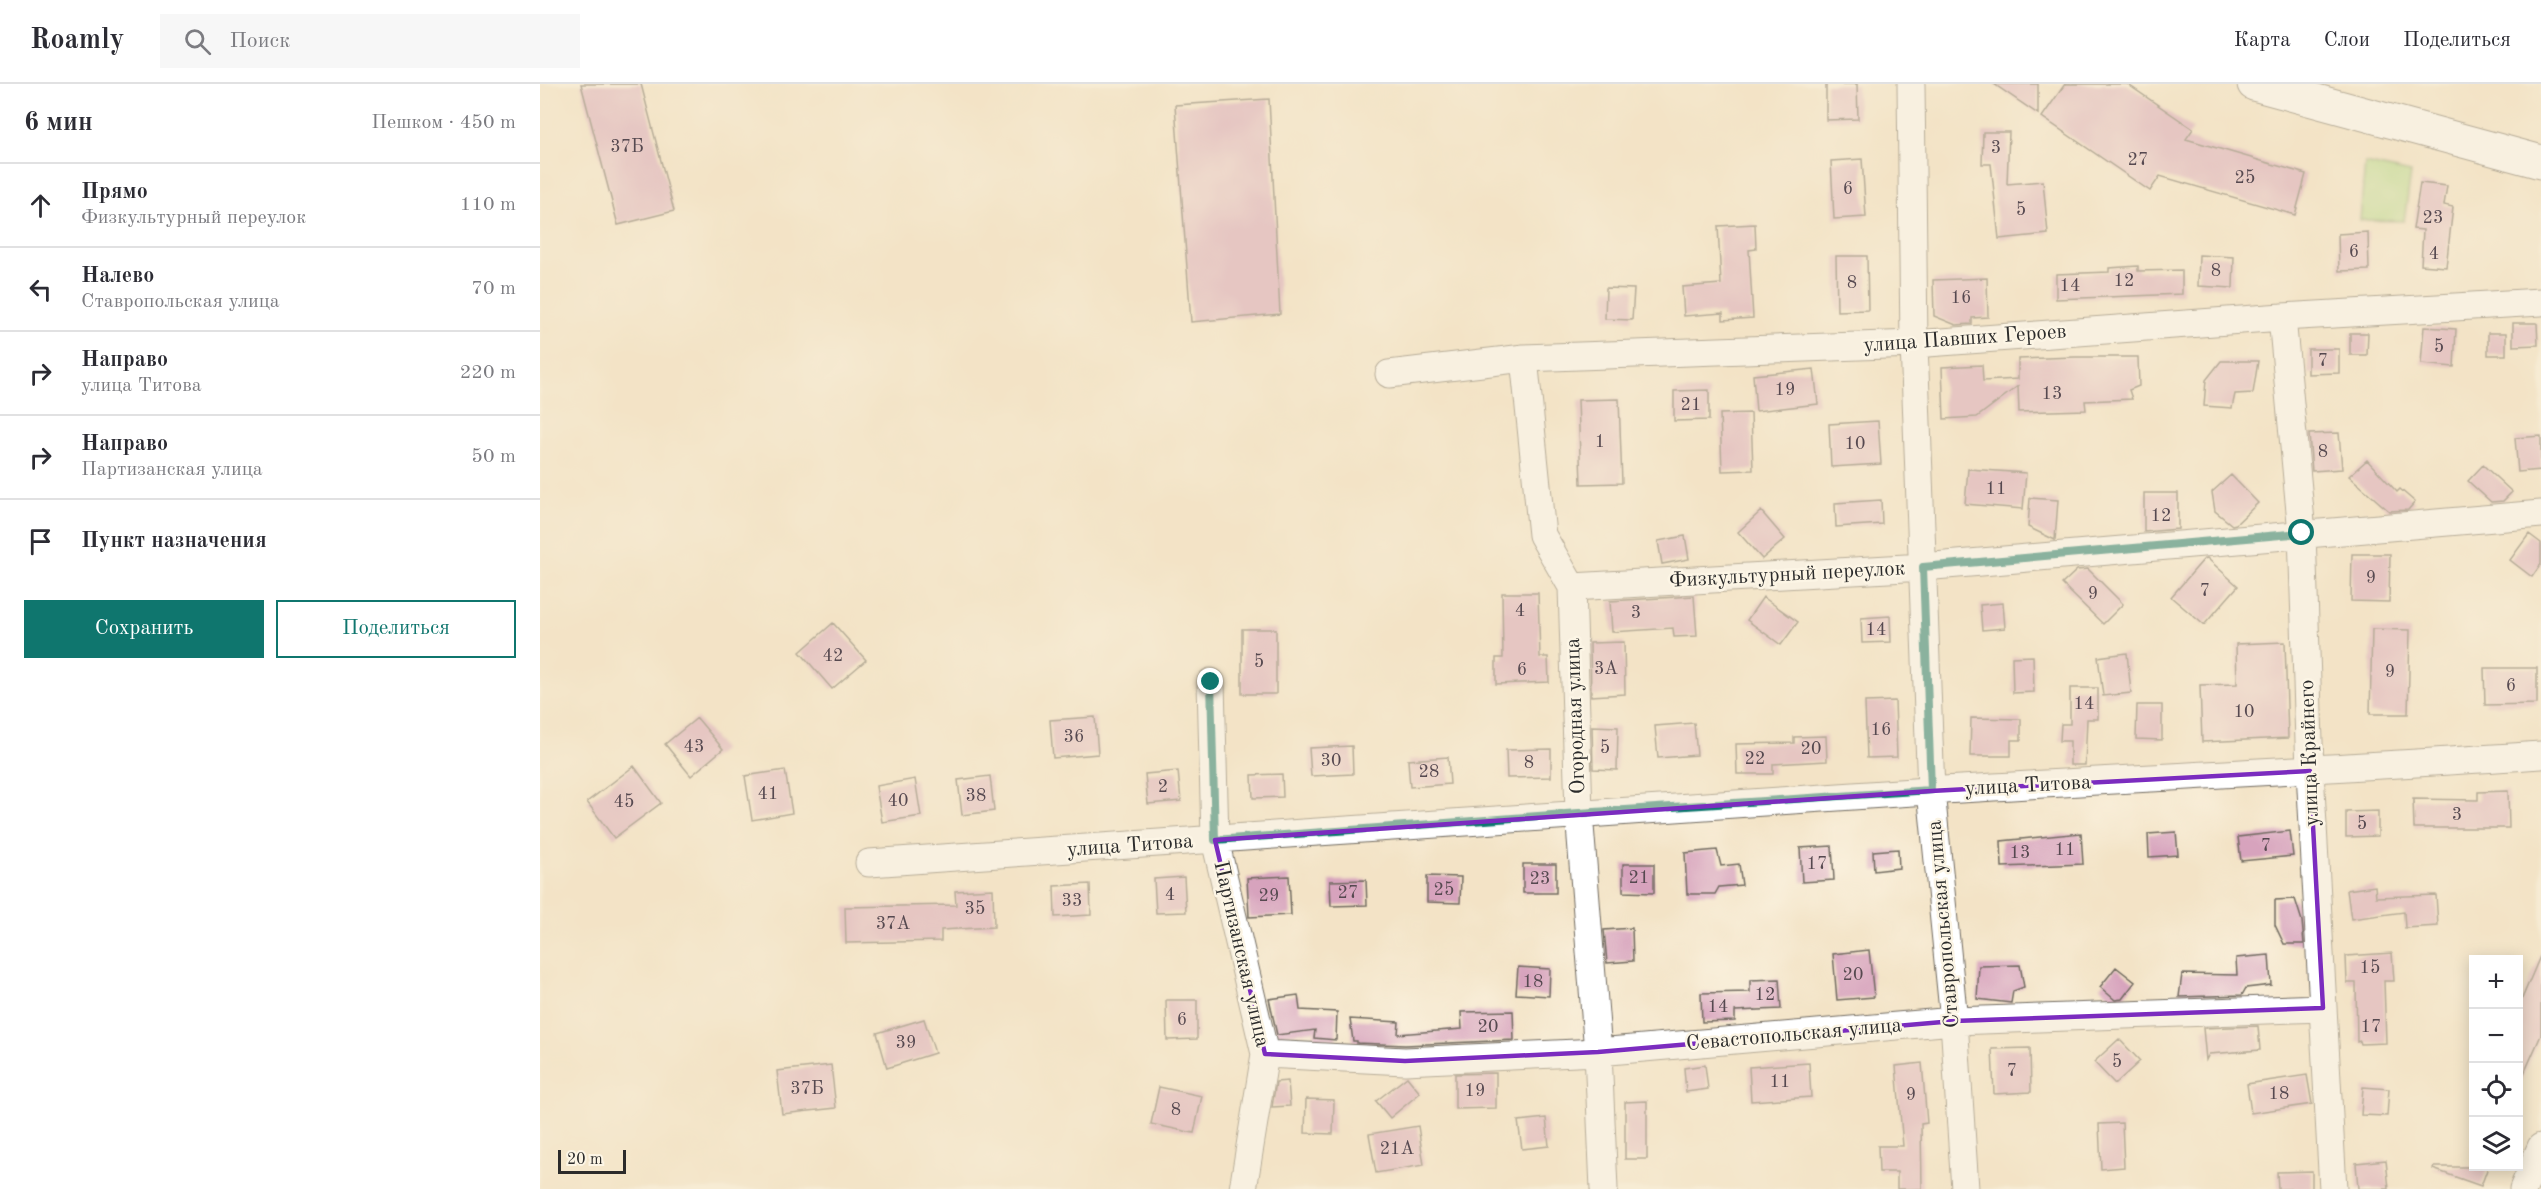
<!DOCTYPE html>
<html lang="ru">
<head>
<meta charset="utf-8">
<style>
	:root { --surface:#fff; --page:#f7f7f7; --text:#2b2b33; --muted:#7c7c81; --line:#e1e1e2; --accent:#0f766e }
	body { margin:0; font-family:"Old Standard TT",serif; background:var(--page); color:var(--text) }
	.controls { position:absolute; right:18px; bottom:18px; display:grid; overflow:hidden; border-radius:0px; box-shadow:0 3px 15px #0003 }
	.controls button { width:54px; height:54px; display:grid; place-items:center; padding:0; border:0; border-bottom:2px solid var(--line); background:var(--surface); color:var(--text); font:30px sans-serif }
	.scale { position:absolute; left:18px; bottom:15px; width:68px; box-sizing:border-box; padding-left:6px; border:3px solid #2b2b2b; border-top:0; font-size:16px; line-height:21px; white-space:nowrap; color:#2b2b2b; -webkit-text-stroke:4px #fcf5e5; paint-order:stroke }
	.stop { position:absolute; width:18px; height:18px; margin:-14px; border:4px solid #0f766e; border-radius:50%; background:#fff }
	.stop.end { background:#0f766e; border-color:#fff; box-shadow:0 2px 6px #0008 }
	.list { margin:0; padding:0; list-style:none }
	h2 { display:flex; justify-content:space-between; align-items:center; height:78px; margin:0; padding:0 24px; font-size:26px }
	h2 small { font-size:20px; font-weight:400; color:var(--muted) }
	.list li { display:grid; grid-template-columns:39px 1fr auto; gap:18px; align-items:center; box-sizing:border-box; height:84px; padding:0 24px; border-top:2px solid var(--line) }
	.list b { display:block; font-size:22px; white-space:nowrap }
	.list p { margin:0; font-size:20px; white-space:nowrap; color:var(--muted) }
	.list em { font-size:20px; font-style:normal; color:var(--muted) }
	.actions { display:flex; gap:12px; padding:18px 24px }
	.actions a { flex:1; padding:14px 0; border:2px solid var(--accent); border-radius:0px; text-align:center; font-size:21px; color:var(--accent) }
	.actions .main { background:var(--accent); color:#fff }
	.icon { flex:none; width:33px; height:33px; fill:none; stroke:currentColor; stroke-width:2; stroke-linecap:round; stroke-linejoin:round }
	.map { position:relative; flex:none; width:2001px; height:1105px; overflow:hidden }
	header { display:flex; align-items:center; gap:36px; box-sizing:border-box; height:84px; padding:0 30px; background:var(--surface); border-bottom:2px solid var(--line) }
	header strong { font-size:28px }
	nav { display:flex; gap:33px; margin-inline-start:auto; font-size:21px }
	.search { width:420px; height:54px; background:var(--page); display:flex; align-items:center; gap:15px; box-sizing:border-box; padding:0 21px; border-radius:0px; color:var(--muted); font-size:22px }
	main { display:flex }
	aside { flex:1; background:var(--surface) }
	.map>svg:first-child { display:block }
</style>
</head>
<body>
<header>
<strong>Roamly</strong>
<div class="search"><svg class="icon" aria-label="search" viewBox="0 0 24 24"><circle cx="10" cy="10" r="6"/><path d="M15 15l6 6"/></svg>Поиск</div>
<nav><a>Карта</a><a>Слои</a><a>Поделиться</a></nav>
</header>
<main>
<aside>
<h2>6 мин<small>Пешком · 450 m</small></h2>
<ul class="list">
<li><svg class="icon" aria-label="ahead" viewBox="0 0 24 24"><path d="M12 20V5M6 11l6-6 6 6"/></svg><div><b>Прямо</b><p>Физкультурный переулок</p></div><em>110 m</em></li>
<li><svg class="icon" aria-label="left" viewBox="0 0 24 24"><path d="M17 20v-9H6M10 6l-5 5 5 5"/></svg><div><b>Налево</b><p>Ставропольская улица</p></div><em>70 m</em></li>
<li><svg class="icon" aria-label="right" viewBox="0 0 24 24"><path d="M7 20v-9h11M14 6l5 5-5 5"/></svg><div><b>Направо</b><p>улица Титова</p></div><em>220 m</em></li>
<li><svg class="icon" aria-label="right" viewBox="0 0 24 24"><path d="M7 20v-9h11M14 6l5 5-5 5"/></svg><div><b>Направо</b><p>Партизанская улица</p></div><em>50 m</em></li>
<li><svg class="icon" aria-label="arrive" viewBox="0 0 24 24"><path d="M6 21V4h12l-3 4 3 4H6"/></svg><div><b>Пункт назначения</b></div></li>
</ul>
<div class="actions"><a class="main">Сохранить</a><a>Поделиться</a></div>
</aside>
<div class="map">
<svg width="2001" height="1105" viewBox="0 0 2001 1105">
	<rect width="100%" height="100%" fill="#fcf5e5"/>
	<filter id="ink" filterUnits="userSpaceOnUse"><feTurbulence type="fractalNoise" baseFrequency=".0167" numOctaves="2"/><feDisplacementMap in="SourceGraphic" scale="12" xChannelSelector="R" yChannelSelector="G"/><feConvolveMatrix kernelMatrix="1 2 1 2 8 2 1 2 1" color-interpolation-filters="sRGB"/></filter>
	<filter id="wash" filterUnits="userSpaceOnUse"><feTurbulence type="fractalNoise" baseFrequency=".008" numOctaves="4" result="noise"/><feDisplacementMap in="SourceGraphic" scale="24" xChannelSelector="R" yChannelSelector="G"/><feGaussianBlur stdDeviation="1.35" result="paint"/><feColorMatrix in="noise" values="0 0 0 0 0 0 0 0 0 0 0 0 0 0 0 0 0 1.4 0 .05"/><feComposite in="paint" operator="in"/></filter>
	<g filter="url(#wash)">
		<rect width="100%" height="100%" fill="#f3e3c6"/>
		<path fill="#afd985" stroke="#6d8258" stroke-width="1.5" d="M1825,79L1871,89L1864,137L1820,136Z"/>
		<g id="blocks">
			<path fill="#d7a3bd" d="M41,0H101L134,127L78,141Z
				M1286,0H1317L1318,35L1286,36Z
				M1454,0H1498V30Z
				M1525,0H1587L1653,45L1646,55L1766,90L1755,131L1620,92L1610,107L1502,33Z
				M729,15L740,230L651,238L635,21Z
				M1443,48H1469L1467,100L1503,97L1508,150L1459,155L1451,80H1442Z
				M1322,75L1326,133L1294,135L1291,77Z
				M1880,99L1907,102L1904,121L1913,123L1906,183L1881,181L1883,146L1873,145Z
				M1215,140L1216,165L1209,166L1213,234L1183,236V229L1144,232L1142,203L1181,200L1178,142Z
				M1828,148L1829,186L1799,187L1798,150Z
				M1659,171L1694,173L1693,204L1658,202Z
				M1296,172H1327L1328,226L1297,227Z
				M1598,182V187L1642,186V210L1516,215V190L1569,188V184Z
				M1447,194L1448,233L1432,234V240L1416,241L1394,232L1393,196Z
				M1066,204L1094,205L1092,236L1065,235Z
				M1973,239H1997L1998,261L1973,262Z
				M1884,243L1916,245L1914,283L1881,280Z
				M1810,249H1828L1827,271H1810Z
				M1948,249H1966V271H1948Z
				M1768,265H1799V289L1768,290Z
				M1535,273H1598L1599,302L1589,306L1592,315L1545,317L1546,326L1479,328L1478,302L1437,333L1404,335L1402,283L1442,281L1443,297L1478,295V275Z
				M1681,277H1718L1713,309L1695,310L1692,324L1664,322L1666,296Z
				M1274,285L1278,320L1216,327L1213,291Z
				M1169,306V336L1134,337V307Z
				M1079,315L1082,399L1041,400L1038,316Z
				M1211,329L1213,386L1182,387L1180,330Z
				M1338,337L1341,380L1291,383L1289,340Z
				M1799,349L1802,385L1772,387L1769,350Z
				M2001,352V386L1978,388L1975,354Z
				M1827,376L1857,408L1860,405L1875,418L1868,426L1849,427L1809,392Z
				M1943,381L1972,408L1963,417L1951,418L1928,397Z
				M1428,385L1486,389L1483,425L1425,420Z
				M1691,391L1718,419L1696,440L1692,441L1675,427L1672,408Z
				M1604,409H1638V445L1604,448Z
				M1490,414L1518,416L1515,456L1488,443Z
				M1341,416L1342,440L1296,443L1295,419Z
				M1221,427L1245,455L1222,475L1198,448Z
				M1989,450L2001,459V480L1992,493L1970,476Z
				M1145,452L1149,475L1122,480L1118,457Z
				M1812,470H1850L1849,518L1811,517Z
				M1667,474L1698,502L1664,541L1631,513L1664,475Z
				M1548,485L1583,520L1563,540L1522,500L1537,486Z
				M962,509H998L1000,573H1008L1009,598L956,600V574H963Z
				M1154,512L1157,552L1134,553L1133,544L1072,548L1070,517Z
				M1223,513L1258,538L1241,561L1207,536Z
				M1463,519L1465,544L1442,546L1440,521Z
				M1350,532L1351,558L1322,559L1321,534Z
				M293,539L326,576L292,605L260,568Z
				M702,545H736V610H702Z
				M1832,545L1870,546L1868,630H1830Z
				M1084,558L1085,610L1051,612L1050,559Z
				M1745,558L1748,654L1662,658L1660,601L1697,600L1696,560Z
				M1587,569L1591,609L1563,612L1558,573Z
				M1493,572L1494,608L1473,609L1472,573Z
				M1944,584H1997V620L1945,621Z
				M1530,604H1558V635H1547L1545,681H1530V657H1520L1521,640H1530Z
				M1355,617L1357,673L1327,674L1325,618Z
				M1597,621H1622V656L1596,655Z
				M555,633L558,670L513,674L510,636Z
				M157,634L183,665L151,692L125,660Z
				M1431,634L1481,635V656H1471V672H1430Z
				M1154,639L1157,671L1118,674L1115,642Z
				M1052,642L1078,643L1077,686L1053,685Z
				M1286,652L1287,677L1233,680V690H1197L1196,660L1254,659V653Z
				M812,662L813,690L771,692L769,664Z
				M1011,665V693L967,694L966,666Z
				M908,673L910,700L870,703L868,676Z
				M94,682L121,719L74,754L47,718Z
				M245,686L252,729L212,736L205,692Z
				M638,687L641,717L608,720L605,690Z
				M742,690L743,713L713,714L712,691Z
				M450,692L454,727L422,731L418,696Z
				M375,695L381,732L342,738L336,702Z
				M1968,707L1969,744H1874L1873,715L1938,716V708Z
				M1838,727V752L1806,753V728Z
				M1750,747L1753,772L1701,777L1698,753Z
				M1636,748L1638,771L1609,773L1608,750Z
				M1541,749L1543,780L1462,783L1461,757Z
				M1292,762L1294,796L1262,798L1260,764Z
				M1358,765L1359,784L1334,787L1333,767Z
				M1177,766L1181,782L1199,780L1202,801L1179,803L1175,810H1147L1145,769Z
				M983,780H1016V809H983Z
				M1083,780H1114V809L1083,808Z
				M749,792L751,831L709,833L707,794Z
				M887,792L921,793L920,819L887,818Z
				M644,793L646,828L616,829L614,795Z
				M826,796L827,821L791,822L790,797Z
				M550,800L551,831L515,833L514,802Z
				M1835,802L1836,813L1896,811L1898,842L1865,844L1864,828L1811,835L1807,806Z
				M453,805L454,843L401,846V857L306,859L305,823L416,821L415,807Z
				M1755,815L1762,837L1764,860H1744L1735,841V816Z
				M1092,844L1093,877L1067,879L1064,846Z
				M1329,866L1334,913L1297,916L1293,870Z
				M1852,869L1854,897H1844L1846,959L1821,960L1820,957L1817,958L1816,899H1807L1806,872Z
				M2001,870V951L1978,1003V924Z
				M1729,871L1731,901L1706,904L1702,911L1639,913L1642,890L1697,891L1696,874Z
				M1480,881L1484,903L1473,907L1471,919L1437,915L1439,882Z
				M978,883L1010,885L1009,912L976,910Z
				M1576,883L1595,898L1582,915L1575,916L1560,903Z
				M1239,895L1241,925L1195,927V937L1162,938L1161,909L1210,908V896Z
				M758,911L760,926L797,928L796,956L774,954L775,946L737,951L729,915Z
				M626,916H657V955L627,956Z
				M973,927L974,956L865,961L817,959V957H813L810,935L859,938L858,950L922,945L921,928Z
				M384,935L395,969L347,984L337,949Z
				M1718,942L1720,966L1669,970L1666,976L1663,944Z
				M1579,955L1600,977L1575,1000L1554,978Z
				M1490,964L1491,1008L1454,1010L1452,965Z
				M1269,979L1271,1013L1211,1017L1209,983Z
				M1382,979L1387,1039L1381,1040L1382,1105H1357V1088H1339L1338,1062H1363L1356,982Z
				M291,981L296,1024L242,1030L237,987Z
				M1165,981L1168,1005L1146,1008L1144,984Z
				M956,989V1024L915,1025V990Z
				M1767,991L1772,1020L1711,1029L1707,1000Z
				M867,993L880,1009L850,1034L836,1017Z
				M748,997L750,1022L732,1023L736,998Z
				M619,1003L662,1012L654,1049L611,1040Z
				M1823,1003L1849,1005L1847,1032L1821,1031Z
				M766,1015L794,1016L793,1050L765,1049Z
				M1107,1017V1075H1085V1018Z
				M1006,1034L1009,1062L982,1065L978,1037Z
				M1582,1039L1584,1083L1561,1085L1559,1040Z
				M878,1042L884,1081L836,1089L829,1050Z
				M1846,1076L1849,1105H1818L1816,1079Z
				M1894,1083H1948L1941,1102L1893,1085Z
				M1772,1087V1105H1738L1737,1088Z"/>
		</g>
	</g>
	<g filter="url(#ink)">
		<use href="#blocks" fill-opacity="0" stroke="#716b61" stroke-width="1.5"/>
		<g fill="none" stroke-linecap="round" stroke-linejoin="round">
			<g stroke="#716b61" stroke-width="29">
				<path id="minor" d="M1371,0L1374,260L1391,707L1414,937L1425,1105
					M1742,233L1762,449L1770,687L1793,1105
					M984,274L1002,451L1032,503L1039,729L1058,968L1064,1105
					M849,290L984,274L1374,260L1742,233L2001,218
					M1032,503L1383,483L2001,430
					M671,598L675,756L725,970L703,1105
					M329,779C682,756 1035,728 1388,707C1592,694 1797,685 2001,671
					M725,970L865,977L1058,968L1414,937L1783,924
					M1983,1105L2001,1063"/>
			</g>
			<g stroke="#716b61" stroke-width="35">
				<path id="major" d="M1714,0L2001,78"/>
			</g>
			<use href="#minor" stroke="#fff" stroke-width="27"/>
			<use href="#major" stroke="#fff" stroke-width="33"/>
		</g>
	</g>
	<g fill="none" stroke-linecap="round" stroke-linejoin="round" filter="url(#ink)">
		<path stroke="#0f766e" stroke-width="8" d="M671,598L675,756L1039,729L1391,706L1383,483L1762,449"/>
	</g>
	<path d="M0 0H2001V1105H0ZM1770,687L1783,924L1414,937L1058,968L865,977L725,970L675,756L1391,707Z" fill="#f3e3c6" fill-opacity=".55" fill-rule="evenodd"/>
	<path fill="none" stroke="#7b2cbf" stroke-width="4.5" stroke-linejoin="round" d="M1770,687L1783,924L1414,937L1058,968L865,977L725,970L675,756L1391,707Z"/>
	<g text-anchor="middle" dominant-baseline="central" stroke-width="5" stroke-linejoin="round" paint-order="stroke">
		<g font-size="18" fill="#564950">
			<text x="87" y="63">37Б</text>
			<text x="1456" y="64">3</text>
			<text x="1598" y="76">27</text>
			<text x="1705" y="94">25</text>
			<text x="1308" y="105">6</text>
			<text x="1481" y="126">5</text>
			<text x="1893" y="134">23</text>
			<text x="1814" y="168">6</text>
			<text x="1894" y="170">4</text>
			<text x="1676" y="187">8</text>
			<text x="1584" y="197">12</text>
			<text x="1312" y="199">8</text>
			<text x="1530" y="202">14</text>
			<text x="1421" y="214">16</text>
			<text x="1899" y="263">5</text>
			<text x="1783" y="277">7</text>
			<text x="1245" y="306">19</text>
			<text x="1512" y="310">13</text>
			<text x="1151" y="321">21</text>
			<text x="1060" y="358">1</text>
			<text x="1315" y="360">10</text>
			<text x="1783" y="368">8</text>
			<text x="1456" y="405">11</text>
			<text x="1621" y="432">12</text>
			<text x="1831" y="494">9</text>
			<text x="1665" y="507">7</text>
			<text x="1553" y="510">9</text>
			<text x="980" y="527">4</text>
			<text x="1096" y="529">3</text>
			<text x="1336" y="546">14</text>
			<text x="293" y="572">42</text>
			<text x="719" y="578">5</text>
			<text x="1066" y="585">3А</text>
			<text x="982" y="586">6</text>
			<text x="1850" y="588">9</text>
			<text x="1971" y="602">6</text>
			<text x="1544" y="620">14</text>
			<text x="1704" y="628">10</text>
			<text x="1341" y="646">16</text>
			<text x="534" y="653">36</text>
			<text x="154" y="663">43</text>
			<text x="1065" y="664">5</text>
			<text x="1271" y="665">20</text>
			<text x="1215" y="675">22</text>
			<text x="791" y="677">30</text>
			<text x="989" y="679">8</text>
			<text x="889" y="688">28</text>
			<text x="623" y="703">2</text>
			<text x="228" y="710">41</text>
			<text x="436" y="712">38</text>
			<text x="358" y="717">40</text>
			<text x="84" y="718">45</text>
			<text x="1917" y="731">3</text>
			<text x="1822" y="740">5</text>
			<text x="1726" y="762">7</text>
			<text x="1525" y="766">11</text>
			<text x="1480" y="769">13</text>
			<text x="1277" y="780">17</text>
			<text x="1099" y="794">21</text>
			<text x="1000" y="795">23</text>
			<text x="904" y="806">25</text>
			<text x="808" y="809">27</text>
			<text x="630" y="811">4</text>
			<text x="729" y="812">29</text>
			<text x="532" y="817">33</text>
			<text x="435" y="825">35</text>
			<text x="353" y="840">37А</text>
			<text x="1830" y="884">15</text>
			<text x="1313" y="891">20</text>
			<text x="993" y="898">18</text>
			<text x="1225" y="911">12</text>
			<text x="1178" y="923">14</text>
			<text x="642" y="936">6</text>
			<text x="948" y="943">20</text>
			<text x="1831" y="943">17</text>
			<text x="366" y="959">39</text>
			<text x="1577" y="978">5</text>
			<text x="1472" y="987">7</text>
			<text x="1240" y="998">11</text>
			<text x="267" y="1005">37Б</text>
			<text x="935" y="1007">19</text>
			<text x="1739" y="1010">18</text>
			<text x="1371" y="1011">9</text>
			<text x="636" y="1026">8</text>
			<text x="857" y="1065">21А</text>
		</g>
		<g font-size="21" fill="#2b2b2b" stroke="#fcf5e5">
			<text transform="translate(1425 255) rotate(-4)">улица Павших Героев</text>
			<text transform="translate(1247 491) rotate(-3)">Физкультурный переулок</text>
			<text transform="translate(1036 632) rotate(-92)">Огородная улица</text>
			<text transform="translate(1770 669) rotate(-92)">улица Крайнего</text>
			<text transform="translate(1488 702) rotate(-3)">улица Титова</text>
			<text transform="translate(590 762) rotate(-4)">улица Титова</text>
			<text transform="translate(1404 840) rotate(-95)">Ставропольская улица</text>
			<text transform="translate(701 870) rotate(77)">Партизанская улица</text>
			<text transform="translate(1254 951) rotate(-5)">Севастопольская улица</text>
		</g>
	</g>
</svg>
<div class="controls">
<button>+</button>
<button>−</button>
<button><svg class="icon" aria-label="locate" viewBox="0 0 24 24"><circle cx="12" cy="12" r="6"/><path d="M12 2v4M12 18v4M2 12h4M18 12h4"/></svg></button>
<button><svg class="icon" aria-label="layers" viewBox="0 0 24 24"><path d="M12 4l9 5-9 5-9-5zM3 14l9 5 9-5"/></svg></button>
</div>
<div class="scale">20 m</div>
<div class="stop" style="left:1762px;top:449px"></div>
<div class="stop end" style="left:671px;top:598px"></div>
</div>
</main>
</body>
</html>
